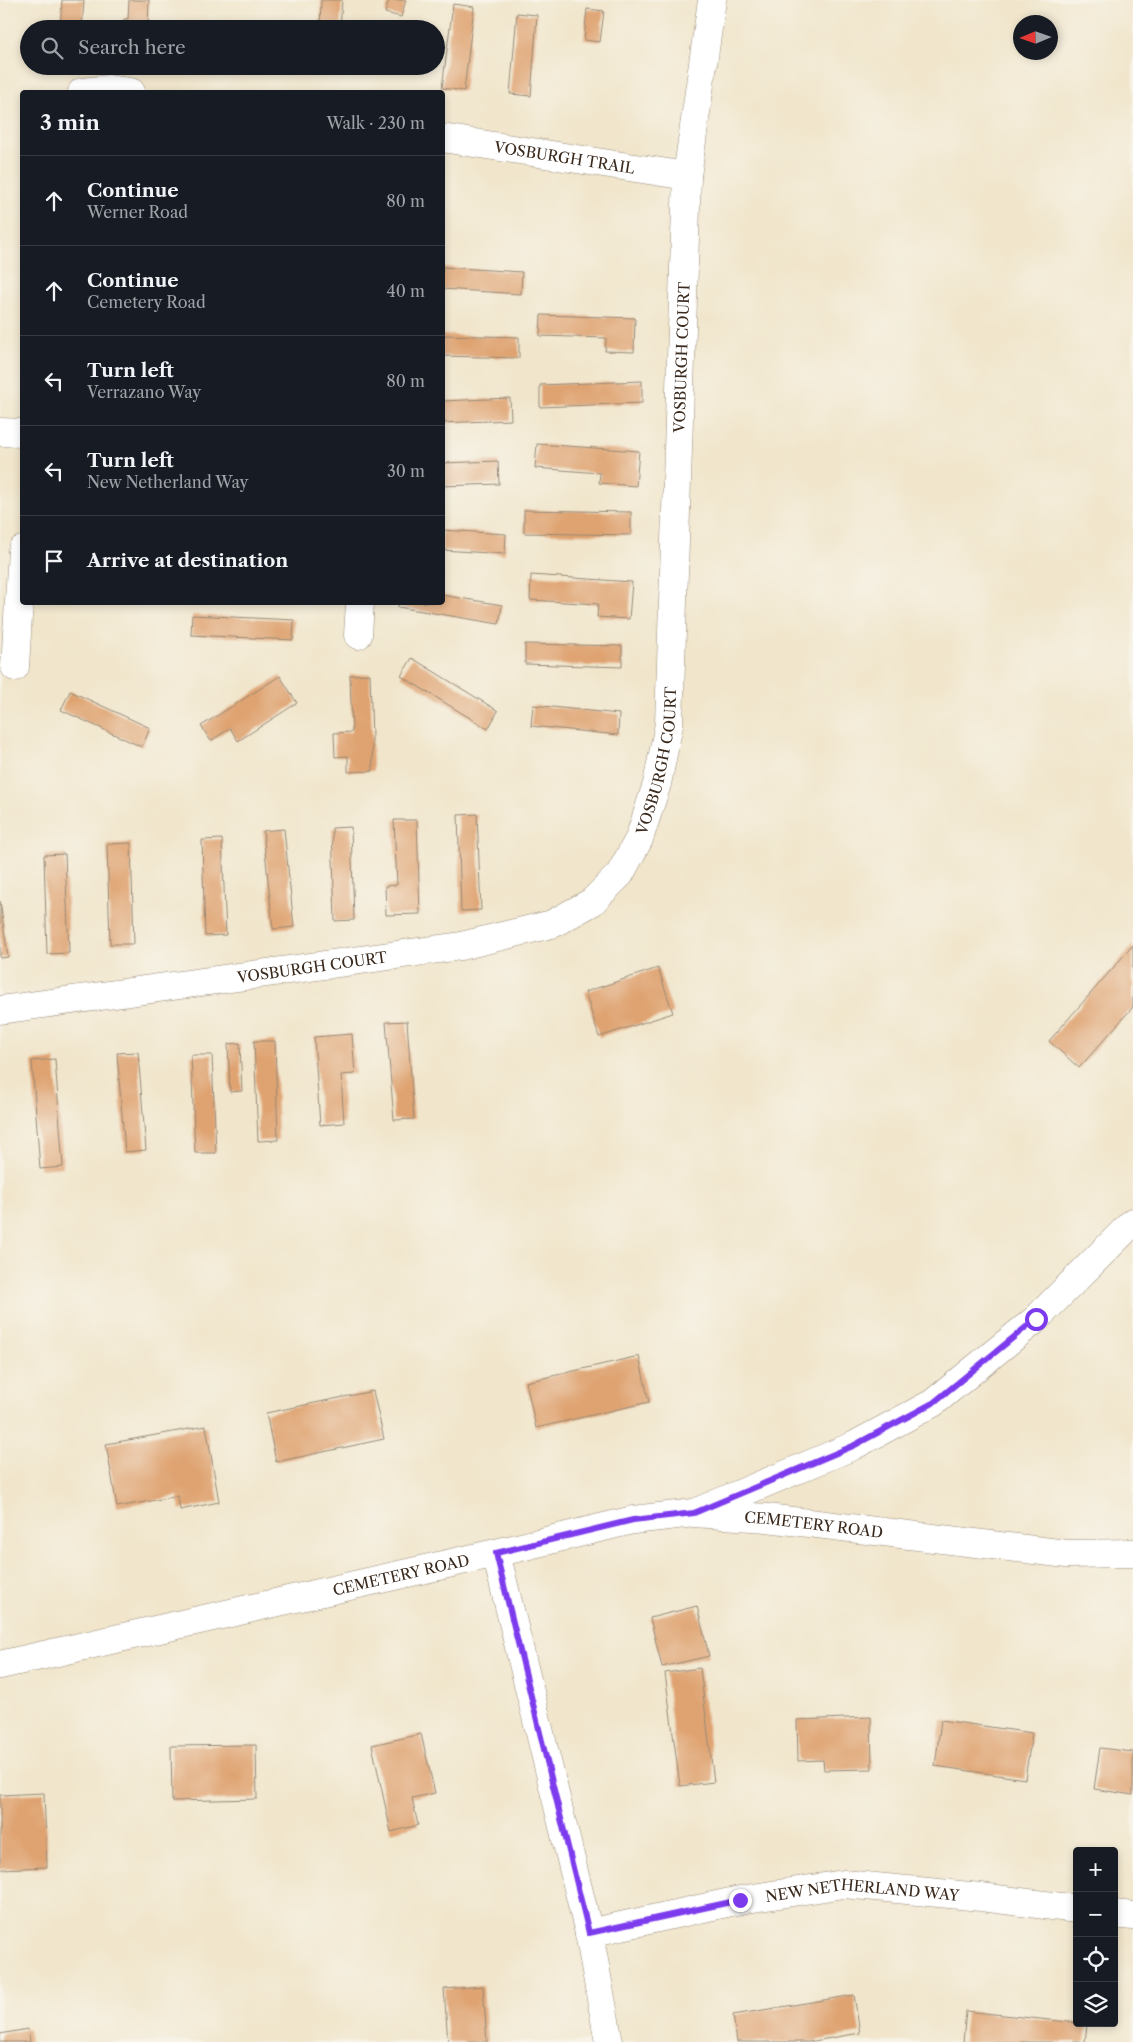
<!DOCTYPE html>
<html lang="en">
<head>
<meta charset="utf-8">
<style>
	:root { --surface:#171b24; --page:#20242c; --text:#f1f3f6; --muted:#9ea1a6; --line:#363941 }
	body { margin:0; font-family:"Libre Caslon Text",serif; background:var(--page); color:var(--text) }
	.controls { position:absolute; right:15px; bottom:15px; display:grid; overflow:hidden; border-radius:5px; box-shadow:0 2px 8px #0003 }
	.controls button { width:45px; height:45px; display:grid; place-items:center; padding:0; border:0; border-bottom:1px solid var(--line); background:var(--surface); color:var(--text); font:25px sans-serif }
	.compass { position:absolute; left:1013px; top:15px; width:45px; height:45px; border-radius:50%; background:var(--surface); box-shadow:0 2px 8px #0003; rotate:268deg }
	.stop { position:absolute; width:15px; height:15px; margin:-11px; border:4px solid #7c3aed; border-radius:50%; background:#fff }
	.stop.end { background:#7c3aed; border-color:#fff; box-shadow:0 1px 5px #0008 }
	.list { margin:0; padding:0; list-style:none }
	h2 { display:flex; justify-content:space-between; align-items:center; height:65px; margin:0; padding:0 20px; font-size:21px }
	h2 small { font-size:16px; font-weight:400; color:var(--muted) }
	.list li { display:grid; grid-template-columns:32px 1fr auto; gap:15px; align-items:center; box-sizing:border-box; height:90px; padding:0 20px; border-top:1px solid var(--line) }
	.list b { display:block; font-size:19px; white-space:nowrap }
	.list p { margin:0; font-size:16px; white-space:nowrap; color:var(--muted) }
	.list em { font-size:16px; font-style:normal; color:var(--muted) }
	.icon { flex:none; width:28px; height:28px; fill:none; stroke:currentColor; stroke-width:2; stroke-linecap:round; stroke-linejoin:round }
	.map { position:relative; flex:none; width:1133px; height:2042px; overflow:hidden }
	.search { position:absolute; background:var(--surface); box-shadow:0 2px 8px #0003; left:20px; top:20px; width:425px; height:55px; display:flex; align-items:center; gap:12px; box-sizing:border-box; padding:0 18px; border-radius:28px; color:var(--muted); font-size:19px }
	.panel { position:absolute; background:var(--surface); box-shadow:0 2px 8px #0003; left:20px; top:90px; width:425px; height:515px; border-radius:5px }
	.map>svg:first-child { display:block }
</style>
</head>
<body>
<div class="map">
<svg width="1133" height="2042" viewBox="0 0 1133 2042">
	<rect width="100%" height="100%" fill="#f7f3e8"/>
	<filter id="ink" filterUnits="userSpaceOnUse"><feTurbulence type="fractalNoise" baseFrequency=".02" numOctaves="2"/><feDisplacementMap in="SourceGraphic" scale="10" xChannelSelector="R" yChannelSelector="G"/><feConvolveMatrix kernelMatrix="1 2 1 2 8 2 1 2 1" color-interpolation-filters="sRGB"/></filter>
	<filter id="wash" filterUnits="userSpaceOnUse"><feTurbulence type="fractalNoise" baseFrequency=".0096" numOctaves="4" result="noise"/><feDisplacementMap in="SourceGraphic" scale="20" xChannelSelector="R" yChannelSelector="G"/><feGaussianBlur stdDeviation="1.12" result="paint"/><feColorMatrix in="noise" values="0 0 0 0 0 0 0 0 0 0 0 0 0 0 0 0 0 1.4 0 .05"/><feComposite in="paint" operator="in"/></filter>
	<g filter="url(#wash)">
		<rect width="100%" height="100%" fill="#f1e6cc"/>
		<g id="blocks">
			<path fill="#dfa371" d="M62,0H84L82,29H60Z
				M129,0H149L148,29H124V19H128Z
				M321,0H342L340,29H320Z
				M389,0H406L401,17L385,13Z
				M453,4L474,7L464,91L442,88Z
				M587,9L604,11L600,42L584,40Z
				M517,13L537,15L531,96L510,94Z
				M318,66H339L338,72L318,71Z
				M442,267L522,272L521,294L442,289Z
				M541,315L635,318L634,352L605,351L606,338L540,336Z
				M442,335L519,337V358L442,356Z
				M642,381V403L540,407V385Z
				M510,398L511,420L442,423V401Z
				M537,444L639,451L636,486L599,483L600,473L535,468Z
				M498,461L499,484L442,486V463Z
				M524,510L631,512V535L524,533Z
				M442,530L506,534L505,554L442,550Z
				M531,575L632,582L629,619L597,617L598,604L530,600Z
				M442,595L502,605L499,624L398,607L399,602H442Z
				M192,615L294,620L293,640L191,635Z
				M525,644L622,646V667L525,664Z
				M412,658L498,711L488,729L401,676Z
				M370,674L373,771L348,772V756L335,757L334,733L352,732L350,675Z
				M280,676L297,703L238,741L230,728L211,741L201,726Z
				M70,691L150,728L142,747L61,710Z
				M533,705L619,714L618,735L531,726Z
				M477,814L481,910L461,911L458,815Z
				M394,820H417L420,914L386,915L385,886L397,885Z
				M351,827L354,920L335,921L332,828Z
				M284,829L294,927L273,929L263,831Z
				M222,839L226,935L205,936L202,840Z
				M131,843L134,944H110L107,844Z
				M65,854L69,953L47,954L44,855Z
				M0,901L8,957L0,958Z
				M1133,945V1007L1079,1068L1049,1041Z
				M658,968L673,1013L599,1037L585,992Z
				M407,1021L414,1119L394,1120L386,1022Z
				M352,1034L355,1074L341,1075L344,1123L320,1125L314,1037Z
				M254,1041H275L278,1140L258,1141Z
				M240,1043L242,1091L230,1092L228,1044Z
				M138,1052L146,1150L125,1152L117,1053Z
				M191,1055H212L216,1153H195Z
				M55,1059L63,1167L40,1169L32,1061Z
				M639,1356L649,1402L536,1428L526,1382Z
				M373,1391L384,1439L276,1462L266,1413Z
				M206,1426L219,1502L180,1510L178,1496L117,1507L106,1444Z
				M697,1606L709,1656L662,1667L650,1618Z
				M700,1668L714,1782L680,1786L665,1673Z
				M871,1717L872,1769L824,1770L823,1760L798,1761L797,1720Z
				M941,1720L1032,1733L1025,1779L935,1766Z
				M421,1734L435,1793L412,1798L418,1825L391,1832L372,1745Z
				M256,1745L257,1799L172,1801L171,1746Z
				M1100,1748L1133,1752V1795L1094,1789Z
				M44,1793L47,1867L0,1869V1795Z
				M483,1986L487,2042H448L444,1989Z
				M854,1995L860,2033L808,2042H737L733,2015Z
				M966,2011L1087,2024L1085,2042H963Z
				M28,2029L30,2042H0V2034Z"/>
		</g>
	</g>
	<g filter="url(#ink)">
		<use href="#blocks" fill-opacity="0" stroke="#968875" stroke-width="1"/>
		<g fill="none" stroke-linecap="round" stroke-linejoin="round">
			<g stroke="#968875" stroke-width="29">
				<g id="minor">
					<path d="M82,92L109,89L131,92"/>
					<path id="s1" d="M442,138L687,176"/>
					<path d="M0,432L22,433"/>
					<path d="M358,635L360,602"/>
					<path d="M15,667L22,550"/>
					<path id="s2" d="M0,1010L461,946L552,924L592,902L620,874L639,839L657,784L669,724L687,176L712,0"/>
					<path d="M699,1511L853,1446L933,1403L1036,1319L1133,1222"/>
					<path d="M496,1553L589,1933L609,2042"/>
					<path id="s3" d="M0,1665L496,1553L633,1520L694,1513L767,1518L1067,1554L1133,1553"/>
					<path d="M1114,1914L1133,1916"/>
					<path id="s4" d="M589,1933L740,1900L844,1884L981,1897L1077,1909"/>
				</g>
			</g>
			<use href="#minor" stroke="#fff" stroke-width="28"/>
		</g>
	</g>
	<g fill="none" stroke-linecap="round" stroke-linejoin="round" filter="url(#ink)">
		<path stroke="#7c3aed" stroke-width="6" d="M740,1900L589,1933L496,1553L633,1520L694,1513L853,1446L933,1403L1036,1319"/>
	</g>
	<g text-anchor="middle" dominant-baseline="central" stroke-width="4" stroke-linejoin="round" paint-order="stroke">
		<g font-size="15" fill="#3b2a1e" stroke="#f7f3e8">
			<text stroke="none"><textPath href="#s1" startOffset="124">VOSBURGH TRAIL</textPath></text>
			<text stroke="none"><textPath href="#s2" startOffset="1170">VOSBURGH COURT</textPath></text>
			<text stroke="none"><textPath href="#s2" startOffset="765">VOSBURGH COURT</textPath></text>
			<text stroke="none"><textPath href="#s2" startOffset="315">VOSBURGH COURT</textPath></text>
			<text stroke="none"><textPath href="#s3" startOffset="831">CEMETERY ROAD</textPath></text>
			<text stroke="none"><textPath href="#s3" startOffset="411">CEMETERY ROAD</textPath></text>
			<text stroke="none"><textPath href="#s4" startOffset="278">NEW NETHERLAND WAY</textPath></text>
		</g>
	</g>
</svg>
<div class="controls">
<button>+</button>
<button>−</button>
<button><svg class="icon" aria-label="locate" viewBox="0 0 24 24"><circle cx="12" cy="12" r="6"/><path d="M12 2v4M12 18v4M2 12h4M18 12h4"/></svg></button>
<button><svg class="icon" aria-label="layers" viewBox="0 0 24 24"><path d="M12 4l9 5-9 5-9-5zM3 14l9 5 9-5"/></svg></button>
</div>
<svg class="compass" viewBox="-18 -18 36 36"><path d="M0-13l5 13h-10z" fill="#e53935"/><path d="M0 13l5-13h-10z" fill="#9ea1a6"/></svg>
<div class="stop" style="left:1036px;top:1319px"></div>
<div class="stop end" style="left:740px;top:1900px"></div>
<div class="search"><svg class="icon" aria-label="search" viewBox="0 0 24 24"><circle cx="10" cy="10" r="6"/><path d="M15 15l6 6"/></svg>Search here</div>
<section class="panel">
<h2>3 min<small>Walk · 230 m</small></h2>
<ul class="list">
<li><svg class="icon" aria-label="ahead" viewBox="0 0 24 24"><path d="M12 20V5M6 11l6-6 6 6"/></svg><div><b>Continue</b><p>Werner Road</p></div><em>80 m</em></li>
<li><svg class="icon" aria-label="ahead" viewBox="0 0 24 24"><path d="M12 20V5M6 11l6-6 6 6"/></svg><div><b>Continue</b><p>Cemetery Road</p></div><em>40 m</em></li>
<li><svg class="icon" aria-label="left" viewBox="0 0 24 24"><path d="M17 20v-9H6M10 6l-5 5 5 5"/></svg><div><b>Turn left</b><p>Verrazano Way</p></div><em>80 m</em></li>
<li><svg class="icon" aria-label="left" viewBox="0 0 24 24"><path d="M17 20v-9H6M10 6l-5 5 5 5"/></svg><div><b>Turn left</b><p>New Netherland Way</p></div><em>30 m</em></li>
<li><svg class="icon" aria-label="arrive" viewBox="0 0 24 24"><path d="M6 21V4h12l-3 4 3 4H6"/></svg><div><b>Arrive at destination</b></div></li>
</ul>
</section>
</div>
</body>
</html>
